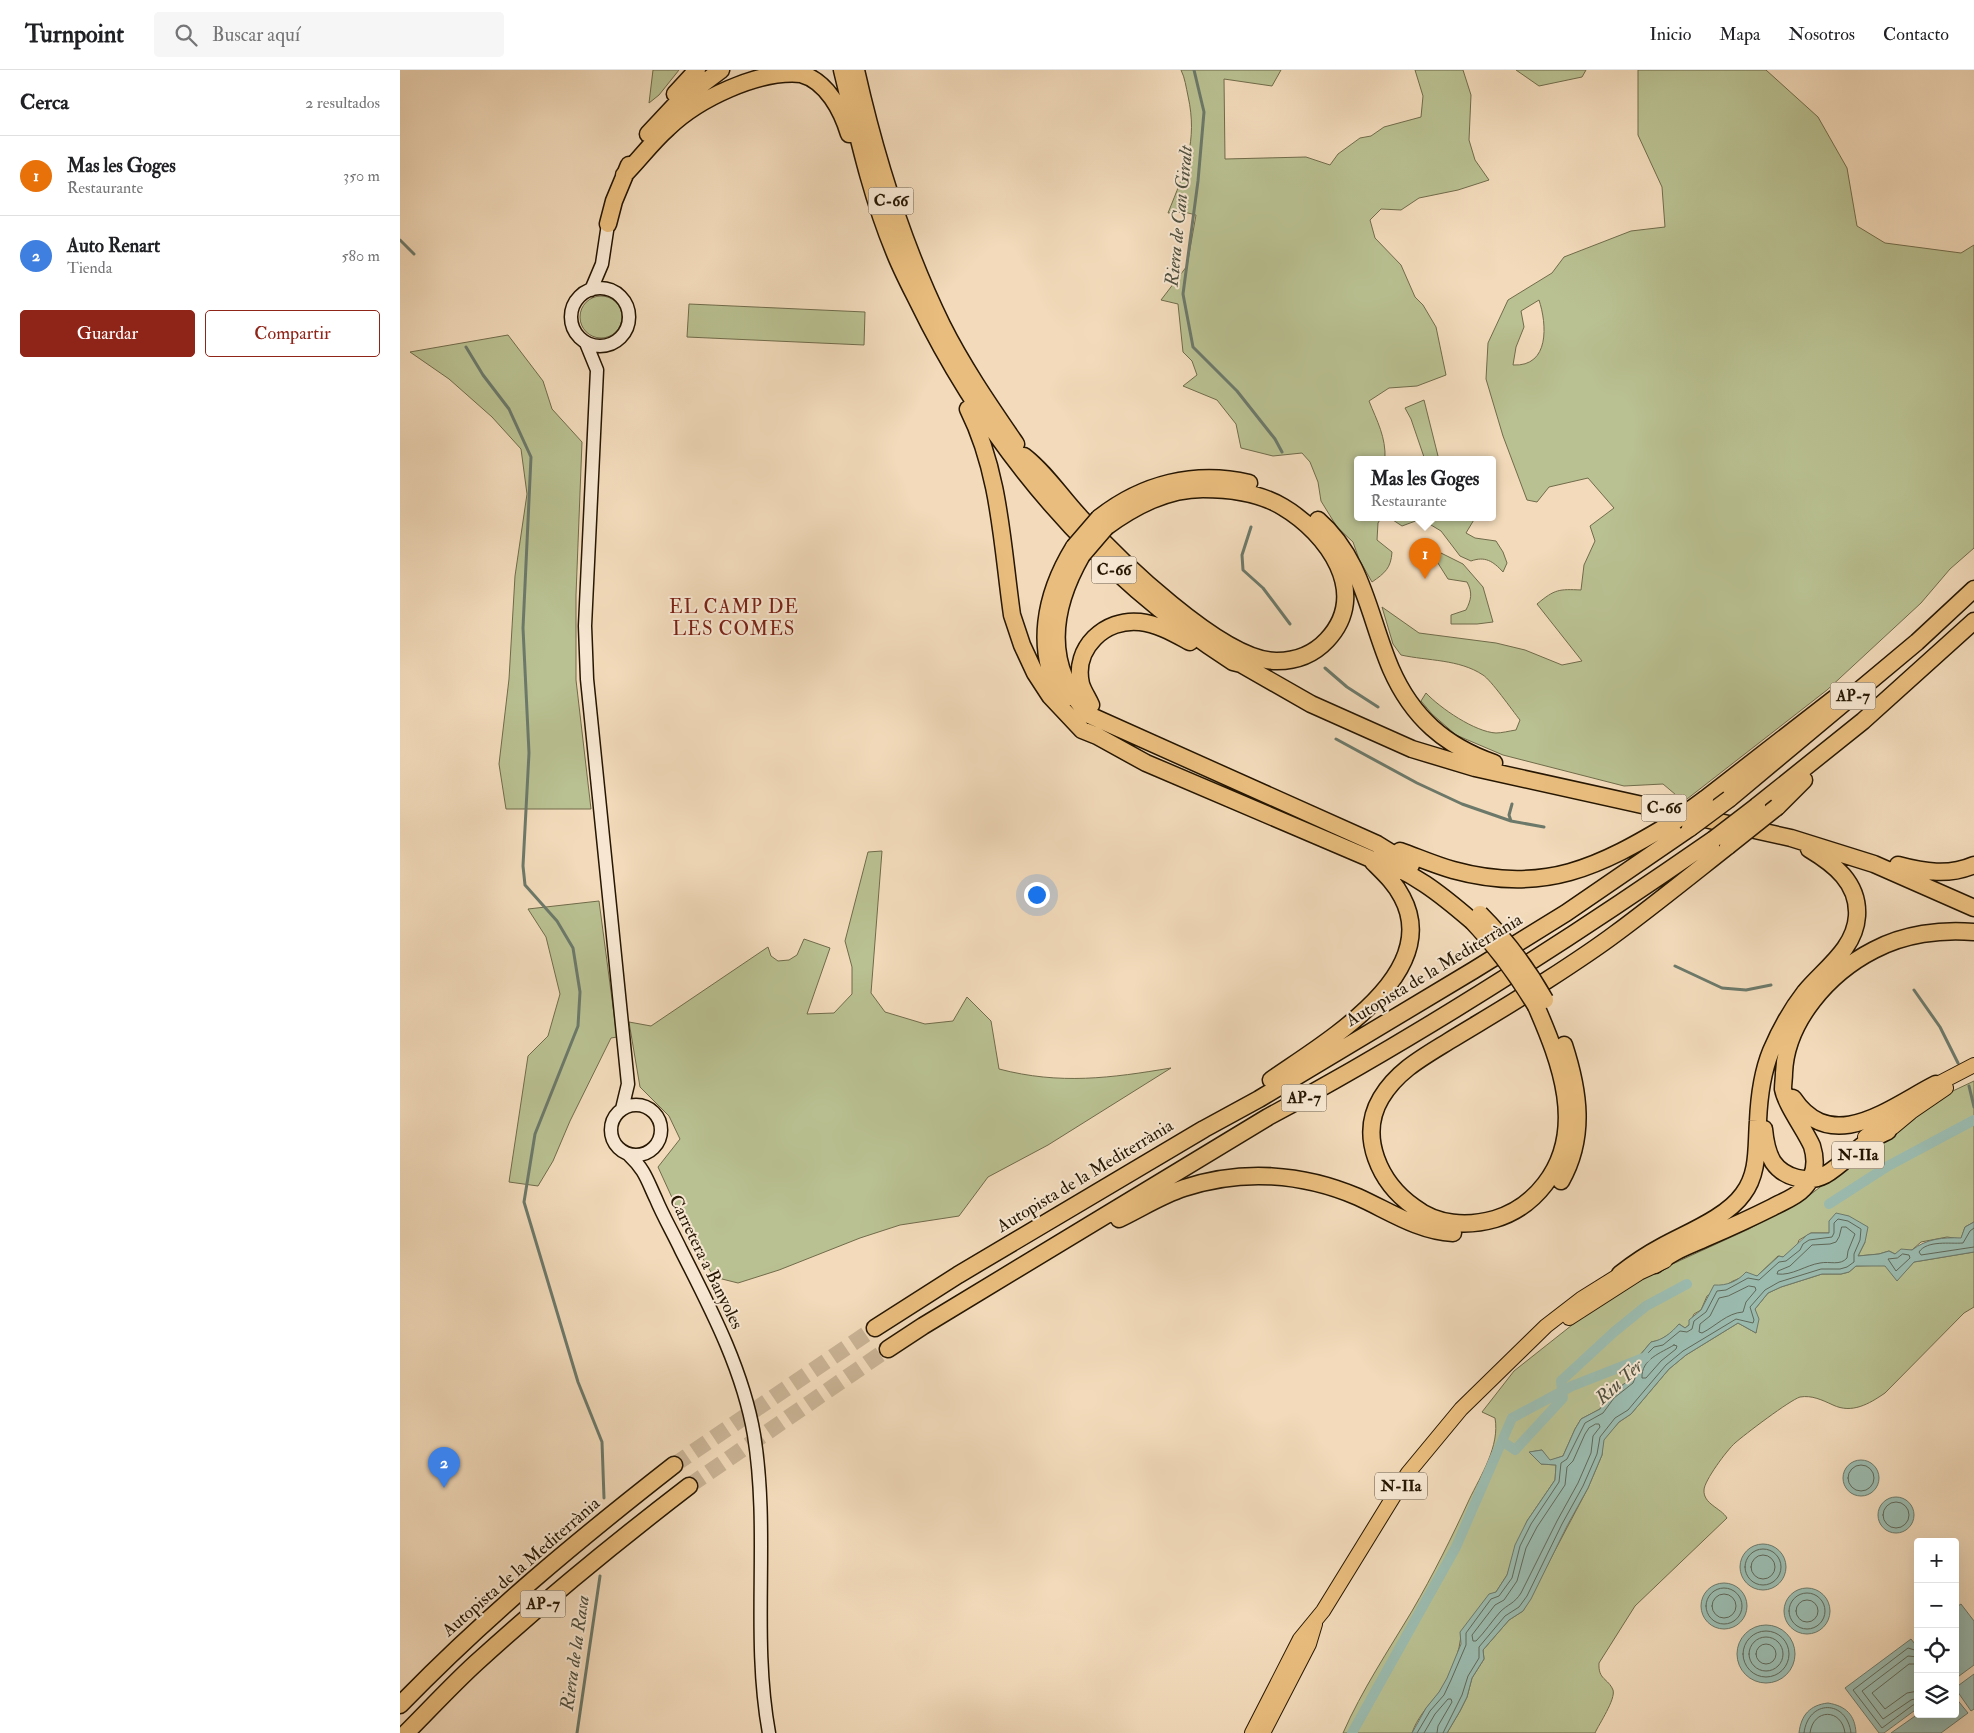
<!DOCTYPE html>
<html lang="es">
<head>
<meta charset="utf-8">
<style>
	:root { --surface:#fff; --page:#f6f6f6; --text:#202124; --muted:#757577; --line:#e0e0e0; --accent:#8f2418 }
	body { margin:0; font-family:"IM FELL Double Pica",serif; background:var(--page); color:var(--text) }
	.controls { position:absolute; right:15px; bottom:15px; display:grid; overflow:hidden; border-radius:5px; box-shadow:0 5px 20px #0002 }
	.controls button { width:45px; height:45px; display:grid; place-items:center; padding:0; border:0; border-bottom:1px solid var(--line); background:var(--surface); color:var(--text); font:25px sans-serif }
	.you { position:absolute; left:636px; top:824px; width:18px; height:18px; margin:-12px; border:4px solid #fff; border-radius:50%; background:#1a73e8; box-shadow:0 0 0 8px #1a73e833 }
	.badge { display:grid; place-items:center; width:32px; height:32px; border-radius:50%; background:var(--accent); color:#fff; font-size:16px; font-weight:700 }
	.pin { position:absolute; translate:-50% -41px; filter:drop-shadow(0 1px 2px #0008) }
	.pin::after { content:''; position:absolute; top:26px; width:18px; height:15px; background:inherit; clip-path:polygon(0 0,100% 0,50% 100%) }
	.popup { position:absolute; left:954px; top:386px; width:142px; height:65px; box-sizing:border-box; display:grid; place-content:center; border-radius:5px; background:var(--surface); filter:drop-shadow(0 1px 4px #0005); font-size:16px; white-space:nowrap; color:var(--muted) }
	.popup b { font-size:19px; color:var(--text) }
	.popup::after { content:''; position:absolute; left:50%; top:100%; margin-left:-10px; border:10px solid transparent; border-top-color:var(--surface) }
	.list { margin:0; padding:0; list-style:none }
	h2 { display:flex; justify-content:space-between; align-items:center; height:65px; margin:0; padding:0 20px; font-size:21px }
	h2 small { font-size:16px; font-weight:400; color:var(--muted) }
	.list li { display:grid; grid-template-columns:32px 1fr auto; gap:15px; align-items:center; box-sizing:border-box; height:80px; padding:0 20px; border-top:1px solid var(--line) }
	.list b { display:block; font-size:19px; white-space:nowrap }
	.list p { margin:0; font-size:16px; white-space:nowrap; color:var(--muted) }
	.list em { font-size:16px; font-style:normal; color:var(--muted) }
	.actions { display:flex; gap:10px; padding:15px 20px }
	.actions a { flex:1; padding:11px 0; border:1px solid var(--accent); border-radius:5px; text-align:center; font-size:18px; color:var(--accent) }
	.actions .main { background:var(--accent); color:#fff }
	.icon { flex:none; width:28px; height:28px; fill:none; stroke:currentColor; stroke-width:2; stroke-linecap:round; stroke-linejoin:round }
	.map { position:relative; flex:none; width:1574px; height:1663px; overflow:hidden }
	header { display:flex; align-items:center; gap:30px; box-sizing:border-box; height:70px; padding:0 25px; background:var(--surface); border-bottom:1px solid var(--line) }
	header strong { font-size:24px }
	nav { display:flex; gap:28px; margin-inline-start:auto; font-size:18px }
	.search { width:350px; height:45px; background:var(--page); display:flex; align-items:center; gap:12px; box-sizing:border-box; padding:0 18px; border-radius:5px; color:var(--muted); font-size:19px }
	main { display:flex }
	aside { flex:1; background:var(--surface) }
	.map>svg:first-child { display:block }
</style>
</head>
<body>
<header>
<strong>Turnpoint</strong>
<div class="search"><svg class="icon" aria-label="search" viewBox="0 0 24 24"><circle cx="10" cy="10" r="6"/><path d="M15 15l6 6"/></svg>Buscar aquí</div>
<nav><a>Inicio</a><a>Mapa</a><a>Nosotros</a><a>Contacto</a></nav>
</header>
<main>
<aside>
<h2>Cerca<small>2 resultados</small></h2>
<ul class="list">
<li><span class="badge" style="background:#e8710a">1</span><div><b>Mas les Goges</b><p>Restaurante</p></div><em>350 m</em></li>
<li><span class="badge" style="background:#3f7fe0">2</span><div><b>Auto Renart</b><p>Tienda</p></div><em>580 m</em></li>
</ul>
<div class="actions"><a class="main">Guardar</a><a>Compartir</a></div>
</aside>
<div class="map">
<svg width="1574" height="1663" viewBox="0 0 1574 1663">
	<rect width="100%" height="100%" fill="#f2daba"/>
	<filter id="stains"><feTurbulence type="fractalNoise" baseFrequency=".004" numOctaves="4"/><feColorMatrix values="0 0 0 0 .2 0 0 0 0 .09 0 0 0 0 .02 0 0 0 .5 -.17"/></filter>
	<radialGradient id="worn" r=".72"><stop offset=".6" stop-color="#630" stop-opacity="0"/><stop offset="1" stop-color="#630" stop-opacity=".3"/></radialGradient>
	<path fill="#b9c091" stroke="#706b4a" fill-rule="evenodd" d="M253,0H279L259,25L249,33Z
		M781,0H881L872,16L824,9L825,89L906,87L930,95L938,84L960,68L971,66L984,57L1021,47L1023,26L1015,0H1063L1071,25L1069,70L1075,90L1089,110L1058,120L1019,128L1001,140L981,139L970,150L975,168L1001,195L1015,227L1023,235L1036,257L1046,305L1017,316L989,318L969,331C977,351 986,367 985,389L984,390H958V448H981L978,453L977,470L992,482C991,498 985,503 972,512L959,489L953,472L937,457L921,431L918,412L910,392L902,383L873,386L841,378L836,354L817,330L783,316L797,305L792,291L783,282L778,234L761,230L787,196L796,145L784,142L768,143C785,101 798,71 788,26C786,17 785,8 781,0Z
		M1116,0H1186L1182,7L1139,16Z
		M1238,0H1366L1418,47L1447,98L1457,156L1485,173L1561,183L1574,175V478L1550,499L1521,533L1427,620L1287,729L1282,730L1263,714L1224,716L1103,685L1056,665L1032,644L1021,631L1026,623C1040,638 1075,662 1096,663C1102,663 1109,661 1116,660L1120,650C1112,640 1091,610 1083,605C1059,589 1028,591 1001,585L993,574L982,537L1019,563L1096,573L1125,580L1162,595L1182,591L1137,534C1155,519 1159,519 1181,520L1184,495L1195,471L1190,456L1214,438L1188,408L1149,417L1137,432L1127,430L1103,366L1086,309L1088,273L1108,230L1152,203L1164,187L1231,161L1265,157L1262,117L1238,65ZM1139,230C1147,254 1150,297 1113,295L1116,277L1124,257L1121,241Z
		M180 247a21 21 0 1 1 42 0a21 21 0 1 1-42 0Z
		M289,234L465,242L464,275L287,267Z
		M108,265L143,311L152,339L182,372L176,525V610L191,739H106L99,694L109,609L115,506L127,424L121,379L92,347L49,309L10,282Z
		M1024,330L1039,390H1025L1011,349L1005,338Z
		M990,448H1075L1066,463L1075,468L1096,471L1103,482L1107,493L1103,502C1093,491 1085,486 1071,491L1060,486L1041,461L1021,449L1002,456Z
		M1041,483L1063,494L1083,517L1093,552L1077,554H1051V545L1066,540C1071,530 1073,523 1067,512L1048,509L1036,490Z
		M482,781L471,923L485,942L525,954L553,951L567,927L591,951L599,999C660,1015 711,1008 771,998L648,1075L588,1107L559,1146L500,1155L460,1168L379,1200L338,1213L314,1207L290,1167L258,1097L280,1069L269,1046L240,1017L229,952L251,956L368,877L371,886L378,891L389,890L397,885L404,869L430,878L407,944L434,943L452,924V897L445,871L468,782Z
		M199,831L217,967L211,968L170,1051L153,1091L138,1116L109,1112L128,986L148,966L160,924L146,867L128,839Z
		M1574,1011V1152L1565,1157L1561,1169L1547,1167L1521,1172L1512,1180L1495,1184L1489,1181L1479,1184L1458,1186L1465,1172L1429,1163H1411L1399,1170L1397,1176L1383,1187L1378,1186L1357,1206L1340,1208L1333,1211L1307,1226L1301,1240L1294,1244L1289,1255L1285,1258L1279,1254L1274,1261L1260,1270L1251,1272L1235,1291L1229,1310L1210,1325L1200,1339L1181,1349L1175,1359L1163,1386L1149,1391L1142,1380L1130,1382L1141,1394L1156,1395L1155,1410L1127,1451L1107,1505L1096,1522L1061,1562C1061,1580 1050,1609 1038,1624C1028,1636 1017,1648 1012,1663H943C962,1620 988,1581 1012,1541C1033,1505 1052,1467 1069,1430C1081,1405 1100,1376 1095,1348L1082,1342L1114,1301L1191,1240L1255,1202L1349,1159L1411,1124L1538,1028Z
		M1574,1182V1237L1564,1243L1485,1323C1469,1334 1452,1344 1433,1335C1422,1330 1412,1325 1400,1327C1390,1330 1344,1365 1335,1373C1327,1380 1304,1411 1304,1420C1303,1434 1321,1438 1327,1448L1235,1536L1199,1593C1198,1610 1208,1608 1213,1620C1216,1629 1199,1654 1195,1663H1047L1060,1641L1067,1627L1072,1608L1084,1589L1083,1580L1109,1550L1123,1541L1188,1418L1202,1385L1203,1370L1219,1352L1231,1344L1269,1299L1286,1285L1338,1253L1356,1263L1355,1239L1368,1223L1381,1217L1422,1204H1441L1449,1202L1456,1196L1486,1195L1497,1210L1514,1192Z"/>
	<path fill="#9bbbaf" stroke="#6c796a" d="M1436,1143L1449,1146L1468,1157L1465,1172L1458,1186L1479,1184L1489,1181L1495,1184L1501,1179L1512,1180C1526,1169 1543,1167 1561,1168L1565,1157L1574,1152V1182L1514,1192L1497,1211L1485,1196H1456L1449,1202L1441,1204H1422L1381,1217L1368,1223L1355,1239L1359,1249L1356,1263L1338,1253L1286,1285L1269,1299L1231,1344L1219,1352L1204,1370L1202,1385L1188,1418L1167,1456L1131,1529L1123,1541L1109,1550L1083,1580L1084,1589L1072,1608L1067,1627L1060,1641L1047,1663H1012L1026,1638L1039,1622L1047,1608L1061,1574L1060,1562L1089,1524L1096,1522L1107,1505L1115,1475L1127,1451L1155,1410L1156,1395L1141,1394L1129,1382L1142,1380L1150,1390L1163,1386L1175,1359L1181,1349L1200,1339L1210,1325L1229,1310L1235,1291L1251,1272C1263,1270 1271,1263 1279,1254L1285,1258L1289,1255V1250L1301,1240L1314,1215C1327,1216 1338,1211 1346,1202L1357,1206L1379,1186L1383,1187L1407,1165L1411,1163H1429V1151Z
		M1443 1408a18 18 0 1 1 36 0a18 18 0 1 1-36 0Z
		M1478 1445a18 18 0 1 1 36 0a18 18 0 1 1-36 0Z
		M1340 1497a23 23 0 1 1 46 0a23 23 0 1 1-46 0Z
		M1301 1536a23 23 0 1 1 46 0a23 23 0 1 1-46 0Z
		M1384 1541a23 23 0 1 1 46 0a23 23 0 1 1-46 0Z
		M1561,1534L1574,1551V1595L1555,1609V1538Z
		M1337 1584a29 29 0 1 1 58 0a29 29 0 1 1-58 0Z
		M1511,1569L1518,1578V1638L1484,1663H1479L1445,1618Z
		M1574,1604V1639L1571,1641L1555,1618Z
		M1555,1627L1568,1643L1541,1663H1491L1518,1644H1555Z
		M1428,1633C1446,1636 1455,1645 1456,1663H1399C1401,1645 1410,1635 1428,1633Z"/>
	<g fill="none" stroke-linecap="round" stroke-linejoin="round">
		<path stroke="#606858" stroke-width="1" d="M1442,1157H1446L1455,1164L1448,1181L1447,1188C1440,1196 1430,1191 1420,1193C1406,1195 1392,1206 1377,1204L1378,1201L1390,1196L1412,1175L1430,1174L1436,1172L1439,1167Z
			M1574,1158L1570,1161L1563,1173C1550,1174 1527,1170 1519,1182L1521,1185L1574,1177
			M1503,1184L1509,1185L1510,1188L1496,1201L1488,1189L1497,1188Z
			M1349,1216L1355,1217L1356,1220L1346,1232L1343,1242C1327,1243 1316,1256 1302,1263L1299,1262L1300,1254L1310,1246L1319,1228L1328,1226Z
			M1274,1275L1277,1276L1276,1279L1261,1291L1246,1308H1242C1241,1289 1261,1283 1274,1275Z
			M1196,1354H1199L1200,1357L1193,1366L1191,1383L1178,1413L1157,1451L1121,1523C1114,1534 1108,1534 1100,1542C1092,1551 1085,1562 1076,1571H1073L1072,1565L1095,1535L1104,1530L1117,1511L1126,1478L1137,1457L1165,1415L1167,1397L1173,1391L1185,1364L1189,1358Z
			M1448 1408a13 13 0 1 1 26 0a13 13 0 1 1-26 0Z
			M1483 1445a13 13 0 1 1 26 0a13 13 0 1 1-26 0Z
			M1345 1497a18 18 0 1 1 36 0a18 18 0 1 1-36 0Z
			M1351 1497a12 12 0 1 1 24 0a12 12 0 1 1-24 0Z
			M1306 1536a18 18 0 1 1 36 0a18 18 0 1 1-36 0Z
			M1389 1541a18 18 0 1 1 36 0a18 18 0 1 1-36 0Z
			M1312 1536a12 12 0 1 1 24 0a12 12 0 1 1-24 0Z
			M1396 1541a11 11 0 1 1 22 0a11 11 0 1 1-22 0Z
			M1343 1584a23 23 0 1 1 46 0a23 23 0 1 1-46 0Z
			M1349 1584a17 17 0 1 1 34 0a17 17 0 1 1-34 0Z
			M1356 1584a10 10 0 1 1 20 0a10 10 0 1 1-20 0Z
			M1518,1581L1508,1578L1453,1620L1482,1658L1513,1635L1518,1634
			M1518,1587L1508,1586L1462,1621L1483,1649L1511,1630L1518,1628
			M1518,1594H1509L1472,1623L1485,1639L1507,1623L1518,1621
			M1017,1663L1030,1641L1044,1625L1051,1610L1066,1575V1563L1091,1529L1099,1526L1112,1508L1120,1476L1131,1454L1159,1412L1161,1393L1167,1389L1185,1353L1203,1343L1214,1328L1233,1313L1243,1288L1254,1277L1263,1275L1280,1261L1287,1262L1292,1259L1294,1251L1306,1242L1317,1221L1326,1220L1348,1208L1359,1210L1379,1192L1386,1191L1400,1180L1403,1174L1409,1170L1432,1167L1434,1163V1153L1438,1149L1448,1151L1461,1159L1460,1170L1454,1184V1192L1447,1197L1440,1199H1421L1379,1212L1365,1220L1350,1237L1354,1250L1353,1253L1336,1249L1283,1281L1266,1295L1228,1340L1215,1348L1200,1367L1197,1384L1183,1416L1162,1454L1127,1526L1119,1537L1105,1546L1079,1577V1588L1068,1606L1062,1625L1043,1663
			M1024,1663L1035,1644L1048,1629H1051L1052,1632L1038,1656L1037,1663
			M1404,1663C1408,1629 1447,1629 1451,1663
			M1410,1663C1413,1638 1442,1638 1445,1663"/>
		<path stroke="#6c796a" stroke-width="3" d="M794,0L804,42L798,111L783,224L793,277L837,321L875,369L882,382
			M0,170L14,184
			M66,277L83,305L109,339L131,387L123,558L129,683L123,796L125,815L157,851L173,878L180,922L178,956L135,1064L124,1132L178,1312L202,1372L204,1428
			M851,457L842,485L843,500L863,518L890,554
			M925,598L947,617L978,637
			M936,669L1017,713L1062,734L1111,751
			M1112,734L1109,745L1111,751L1144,757
			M1275,896L1322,918L1346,920L1371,915
			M1514,920L1540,957L1558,993
			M1569,1016L1574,1037
			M177,1663L200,1506"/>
		<path stroke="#9bbbaf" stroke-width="10" d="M1429,1134L1488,1096L1574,1050
			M1102,1371L1115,1380L1163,1328L1161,1311L1214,1262L1246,1236L1287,1214
			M952,1663L1056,1477L1112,1348L1172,1316L1246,1287"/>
		<path stroke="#c9b395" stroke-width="16" stroke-dasharray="16 8" stroke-linecap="butt" d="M274,1395L475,1258
			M289,1416L488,1279"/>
		<g stroke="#261602" stroke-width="15">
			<path id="secondary" d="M171 247a29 29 0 1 1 58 0a29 29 0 1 1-58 0Z
				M191,220L202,194L208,154
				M186,273L197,300L185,556L187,609L228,1014L222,1039
				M211 1060a25 25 0 1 1 50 0a25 25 0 1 1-50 0Z
				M229,1085C245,1100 247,1110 256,1129C263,1146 273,1163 281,1180C311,1239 343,1300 354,1365C370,1464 351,1565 369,1663"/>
		</g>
		<g stroke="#261602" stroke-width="16">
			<path id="primary" d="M1528,1019L1574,995
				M1493,1057L1511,1042L1546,1018
				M1465,1067L1499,1040
				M1169,1248L1239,1203L1265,1191
				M852,1663L900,1569L923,1541L1008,1403L1061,1339L1146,1256L1181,1229L1229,1199
				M863,1663L909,1574L915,1554"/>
		</g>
		<g stroke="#261602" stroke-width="19">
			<path id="highway" d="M442,0C457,61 470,123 494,181C501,199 510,216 518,232C589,378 696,504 833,592L841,594L911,634L1012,679L1075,698L1391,768L1474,794L1574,838
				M456,0C476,89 502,173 542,255C563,297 590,336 616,374
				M275,24L297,0
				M248,64L277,33L321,0
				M224,105C239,90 252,72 268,58C298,29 358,0 401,4C427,11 442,41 449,64
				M208,154L214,131L229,95
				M568,339C600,403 602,475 612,545L622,575L635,603L650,626L682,660L697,666L746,693L971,789C1009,798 1043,826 1072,851
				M624,386C646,403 661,427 680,447C716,487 823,592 877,591C897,591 913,585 927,570C971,523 927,463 883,437C860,423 829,419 803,419C767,419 735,436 706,457
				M699,448C742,414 795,400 849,413
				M918,450C963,489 969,548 991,599C1012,647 1045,676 1094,693
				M682,485C651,539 643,596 689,645L977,774L1011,795
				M663,630C633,580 645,524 674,477
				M691,635C688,628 683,621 681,614C673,578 705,548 740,552C758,554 775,564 790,572
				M1305,729L1435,628
				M1329,729L1517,572L1574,519
				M1357,736L1463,651L1574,551
				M1377,737L1404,710
				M1000,781C1017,787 1035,795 1053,800C1144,825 1199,797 1275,751
				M1498,795C1524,802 1549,806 1574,795
				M1136,936C1160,991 1187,1060 1145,1114C1132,1131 1115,1143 1095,1149C1067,1157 1037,1155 1014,1137C980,1113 958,1067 981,1028C997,1001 1023,987 1049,971C1075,955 1103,939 1129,922C1158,903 1187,885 1215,864C1253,836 1290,806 1328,776
				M871,1010C922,974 1044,905 1002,827C995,813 984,803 973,792
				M1393,1028C1432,1087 1492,1036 1536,1014
				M1364,1059C1365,1070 1367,1082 1373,1092C1384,1108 1408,1114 1425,1105C1439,1097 1451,1084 1464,1074C1471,1069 1480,1065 1488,1061
				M1161,1111C1186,1067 1179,1021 1164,975
				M719,1149C740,1139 762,1125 784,1118C842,1099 902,1103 958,1127C989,1141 1018,1161 1053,1163
				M1255,1195C1273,1181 1286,1177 1306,1168C1329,1158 1351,1148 1373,1137C1382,1132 1396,1127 1403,1119C1415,1107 1417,1092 1412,1076C1405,1060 1386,1035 1383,1019C1383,1014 1384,1008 1384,1003C1386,951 1429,903 1474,880C1504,864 1541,859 1574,862
				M1220,1204C1233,1194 1246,1185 1261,1177C1286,1163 1326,1148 1343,1124C1359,1103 1356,1077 1358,1051C1359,1028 1362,1003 1371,981C1380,960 1391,940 1405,922C1424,899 1455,879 1457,846C1459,813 1434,794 1409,779
				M475,1258L558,1205L804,1059L859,1029L1074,900L1166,843L1290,758
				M488,1279L523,1256L868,1047C1023,964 1170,869 1314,769
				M0,1635C84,1548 178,1470 274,1395
				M6,1663C29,1640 52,1615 76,1593C144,1531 216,1472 289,1416"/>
		</g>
		<use href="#secondary" stroke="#f7e7d2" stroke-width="12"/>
		<use href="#primary" stroke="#e9bd7d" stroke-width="14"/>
		<use href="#highway" stroke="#e9bd7d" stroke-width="16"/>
		<g stroke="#261602" stroke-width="19" stroke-linecap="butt">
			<path id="highway-bridge" d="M674,477L699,448
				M682,485L706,457
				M1275,751L1305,729
				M1290,758L1329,729
				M1314,769L1357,736
				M1328,776L1377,737
				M1080,844C1106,870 1127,898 1145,930
				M1072,851C1097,877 1117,905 1136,936"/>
		</g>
		<use href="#highway-bridge" stroke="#e9bd7d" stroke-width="16"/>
	</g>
	<g text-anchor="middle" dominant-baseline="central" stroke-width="4" stroke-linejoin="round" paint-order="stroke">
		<g fill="#f7e7d2" stroke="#655540" stroke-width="1">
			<rect x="468.5" y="117.5" width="45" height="27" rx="4"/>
			<rect x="691.5" y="486.5" width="45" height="27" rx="4"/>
			<rect x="1430.5" y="612.5" width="45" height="27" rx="4"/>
			<rect x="1241.5" y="724.5" width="45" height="27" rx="4"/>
			<rect x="881.5" y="1014.5" width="45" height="27" rx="4"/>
			<rect x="1432" y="1071.5" width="52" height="27" rx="4"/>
			<rect x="975" y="1402.5" width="52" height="27" rx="4"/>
			<rect x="120.5" y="1520.5" width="45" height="27" rx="4"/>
		</g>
		<g font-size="16" font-weight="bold" fill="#261602">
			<text x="491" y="131">C-66</text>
			<text x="714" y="500">C-66</text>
			<text x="1453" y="626">AP-7</text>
			<text x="1264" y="738">C-66</text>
			<text x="904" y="1028">AP-7</text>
			<text x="1458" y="1085">N-IIa</text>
			<text x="1001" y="1416">N-IIa</text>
			<text x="143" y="1534">AP-7</text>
		</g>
		<g font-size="18" fill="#261602" stroke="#f7e7d2">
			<text transform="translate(1034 900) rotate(-31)">Autopista de la Mediterrània</text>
			<text transform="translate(685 1106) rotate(-31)">Autopista de la Mediterrània</text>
			<text transform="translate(306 1192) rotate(64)">Carretera a Banyoles</text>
			<text transform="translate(121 1497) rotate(-41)">Autopista de la Mediterrània</text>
		</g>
		<g font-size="19" font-style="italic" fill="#4f503f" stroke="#f7e7d2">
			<text transform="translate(779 146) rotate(-84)">Riera de Can Giralt</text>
			<text transform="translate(1219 1312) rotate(-42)">Riu Ter</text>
			<text transform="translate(175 1583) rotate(-82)">Riera de la Rasa</text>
		</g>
		<g font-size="19" letter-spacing="1" fill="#7a1f14" stroke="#f7e7d2">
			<text x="334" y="537">EL CAMP DE<tspan x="334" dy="22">LES COMES</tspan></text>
		</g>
	</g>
	<rect width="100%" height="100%" filter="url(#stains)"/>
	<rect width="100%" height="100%" fill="url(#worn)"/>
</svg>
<div class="controls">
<button>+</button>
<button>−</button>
<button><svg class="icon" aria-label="locate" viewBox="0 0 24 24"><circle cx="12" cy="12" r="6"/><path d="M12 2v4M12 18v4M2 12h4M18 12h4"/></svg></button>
<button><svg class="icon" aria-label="layers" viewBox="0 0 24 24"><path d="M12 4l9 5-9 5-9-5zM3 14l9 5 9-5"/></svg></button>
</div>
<div class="you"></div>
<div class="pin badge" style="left:1025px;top:509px;background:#e8710a">1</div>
<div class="popup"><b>Mas les Goges</b>Restaurante</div>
<div class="pin badge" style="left:44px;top:1418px;background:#3f7fe0">2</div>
</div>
</main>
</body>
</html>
